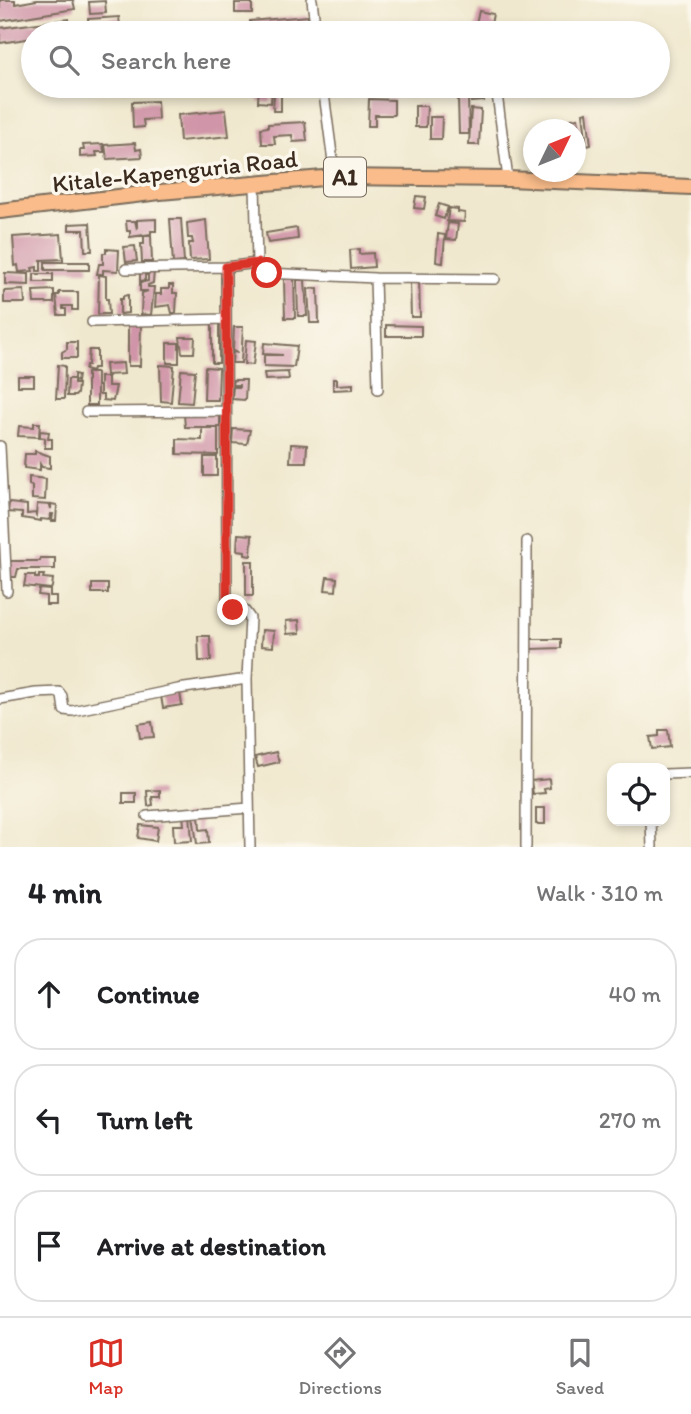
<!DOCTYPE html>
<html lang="en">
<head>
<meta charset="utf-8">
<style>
	:root { --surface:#fff; --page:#f2f2f2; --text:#202124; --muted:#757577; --line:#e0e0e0; --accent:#d93025 }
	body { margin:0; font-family:Itim,sans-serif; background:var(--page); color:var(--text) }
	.controls { position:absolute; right:21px; bottom:21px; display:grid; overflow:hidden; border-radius:14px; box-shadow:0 4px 10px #0003 }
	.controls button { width:63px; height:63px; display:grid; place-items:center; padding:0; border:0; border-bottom:2px solid var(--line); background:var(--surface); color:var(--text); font:35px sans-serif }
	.compass { position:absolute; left:523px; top:119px; width:63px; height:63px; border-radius:50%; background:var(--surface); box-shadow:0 4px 10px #0003; rotate:47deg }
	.stop { position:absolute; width:21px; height:21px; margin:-16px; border:5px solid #d93025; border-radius:50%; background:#fff }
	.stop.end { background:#d93025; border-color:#fff; box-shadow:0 2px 7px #0008 }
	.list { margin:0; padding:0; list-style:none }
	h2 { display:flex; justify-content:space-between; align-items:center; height:91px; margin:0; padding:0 28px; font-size:30px }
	h2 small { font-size:23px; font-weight:400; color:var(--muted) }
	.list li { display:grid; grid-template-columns:46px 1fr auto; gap:21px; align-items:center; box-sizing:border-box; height:112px; margin:0 14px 14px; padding:0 14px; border:2px solid var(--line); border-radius:28px }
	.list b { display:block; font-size:26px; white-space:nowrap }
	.list em { font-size:23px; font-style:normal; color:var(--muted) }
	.icon { flex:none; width:38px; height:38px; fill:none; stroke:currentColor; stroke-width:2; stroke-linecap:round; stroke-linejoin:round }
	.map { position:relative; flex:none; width:691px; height:847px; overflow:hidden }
	.search { position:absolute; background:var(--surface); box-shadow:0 4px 10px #0003; left:21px; right:21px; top:21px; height:77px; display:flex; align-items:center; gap:18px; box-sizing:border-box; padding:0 24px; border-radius:38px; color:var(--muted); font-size:26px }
	.sheet { height:469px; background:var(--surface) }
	nav { display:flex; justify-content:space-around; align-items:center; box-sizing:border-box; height:98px; border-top:2px solid var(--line); background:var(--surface); font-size:19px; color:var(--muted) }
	nav a { display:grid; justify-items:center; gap:4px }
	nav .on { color:var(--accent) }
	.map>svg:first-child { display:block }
</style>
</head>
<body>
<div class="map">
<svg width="691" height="847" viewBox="0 0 691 847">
	<rect width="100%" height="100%" fill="#fbf7ec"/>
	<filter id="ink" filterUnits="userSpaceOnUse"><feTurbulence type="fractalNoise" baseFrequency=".0143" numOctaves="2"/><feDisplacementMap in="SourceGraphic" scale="14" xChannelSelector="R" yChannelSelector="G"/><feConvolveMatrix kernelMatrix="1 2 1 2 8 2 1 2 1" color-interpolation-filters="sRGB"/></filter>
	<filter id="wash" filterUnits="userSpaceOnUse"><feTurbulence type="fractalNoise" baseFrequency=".00686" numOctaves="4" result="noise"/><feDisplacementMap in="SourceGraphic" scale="28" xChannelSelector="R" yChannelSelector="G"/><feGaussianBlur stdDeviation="1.57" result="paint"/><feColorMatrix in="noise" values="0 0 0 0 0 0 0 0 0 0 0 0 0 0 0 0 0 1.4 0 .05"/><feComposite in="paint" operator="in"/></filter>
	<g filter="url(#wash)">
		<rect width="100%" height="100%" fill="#f0e8ce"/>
		<g id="blocks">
			<path fill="#d095a8" d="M0,0H15V4L37,0H73L75,9L0,21Z
				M105,1L106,13L90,14L89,2Z
				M235,3H252V13H235Z
				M479,11L493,14L491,24L496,25L494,33H474Z
				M308,16L310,31L250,33V21Z
				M119,17L120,26H107L108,33H89L88,19Z
				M69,19L71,33H33V38L0,43V28Z
				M259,86L272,87L271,103L258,102Z
				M436,86H456V92L437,93Z
				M471,86H484V101L471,102Z
				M274,94H281V111H273Z
				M458,97H468L469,134H459Z
				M369,99L394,100V115H375V126H368Z
				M157,101L158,119L143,120L144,127L133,128L132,102Z
				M415,106H427L426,127H415Z
				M471,109L481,110L479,145H469Z
				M226,110L229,136L180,141L178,115Z
				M587,112L591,145L587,146L583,113Z
				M430,117H442L441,139H430Z
				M578,118L580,131L567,130L565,120Z
				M305,122L307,141L293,142L292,135L274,136L275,144H262L261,128L268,127V124Z
				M135,143L136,150L141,149L142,157L107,159L105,145Z
				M103,144L104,152H96L97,156L80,157V150H84L83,145Z
				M416,196L426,197L424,209L414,208Z
				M439,204L448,207L444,219L435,216Z
				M449,208L458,209V212L465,213L464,222L447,221Z
				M156,219V231H151V234L130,237V231H127L126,221H135L137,229V220Z
				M170,219H181L184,262L173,263Z
				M206,220L209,259L190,260L189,243H193L192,238H188L187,223Z
				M90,223L92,251H85L84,230H69V224Z
				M448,223L458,224L456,240L446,239Z
				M297,228L298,239L268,243L266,233Z
				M61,234L63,259L41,260V271H37V267L32,268L33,271L19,272L18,265L15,266L13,237Z
				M438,234L445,235L443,263L436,262Z
				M144,236H151L152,262H142L141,244H144Z
				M135,246L137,261L126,262L124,247Z
				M106,249L119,250L118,271L103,270V274H97L99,264H103V253H106Z
				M359,249V254L373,253L374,267L351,269L350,250Z
				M45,262H89V270H45Z
				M140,270L154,271L153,283L148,285V287H154L151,315L141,314L142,293L148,291H140V283L148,281V275H145V280L140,281Z
				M5,273L29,274V285L5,284Z
				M34,274H53V282H34Z
				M99,275L106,276V299H108L109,314H98Z
				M284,279H294L295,318H285Z
				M297,280H305L307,316H298Z
				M419,280L420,317H411L410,281Z
				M169,285H173V293H177L176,313H172L170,305L155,307L156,294H161V289H169Z
				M318,288L319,323H310L308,289Z
				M24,290L25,303H4V291Z
				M54,290V303H34L33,291Z
				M59,292H78V310H72V306H63V309H66V315H58L56,295H59Z
				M128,295V313L120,314V299H123V296Z
				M212,323H219V363H212Z
				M128,324L141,325L140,366H128Z
				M386,325L421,326V336H386Z
				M234,327H243L241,363H232L233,352L238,353L233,351Z
				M180,337H195L194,353H182Z
				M246,340L256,341L253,365L244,364Z
				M67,342H77V358H62V352L67,349Z
				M167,343H179V363H167Z
				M264,343L297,346L294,367L264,366V355H283L263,354Z
				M89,350H97V368H93L92,372L85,370L86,365H88Z
				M123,363L124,374L106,375L105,364Z
				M58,365L65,366L64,399H56Z
				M160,365L174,366L171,402L161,401Z
				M205,367L219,368L218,400H204Z
				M181,370L195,371L192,403L178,402Z
				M288,372L289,379L265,380L264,373Z
				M87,373H97V405H87Z
				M74,374L78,375L77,382L74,381V384H78L77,394L75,396H67L68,379H74Z
				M18,376H34V386H18Z
				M100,377H108V386H116L113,401L103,400V395H100Z
				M333,379H337V385L353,384V389L333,390Z
				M233,380H246L245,400L232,399L233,387H239V385H232Z
				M220,413V427H185L184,414Z
				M34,423H40L39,437L18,436L19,426L34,427Z
				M202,428H218V455L177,454V439L202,440Z
				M233,429L250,430L247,444L232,443Z
				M40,431L49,432L48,439H52V448H45V438L40,437Z
				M291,444L307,445L306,462H290Z
				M35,451L50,456V468L42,467L40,464V470L24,468L25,454H35Z
				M204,457H217V476H204Z
				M29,477L46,479L45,500L32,499V486L29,485Z
				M9,503L27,505V514L35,513L36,515L37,504L50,505L51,509V504L57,505L56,521H52L53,514H51L50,520L41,519V521L22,518V513L8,512Z
				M238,534L252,535L251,556L245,555V551L237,550Z
				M40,558H55V569H18L16,577H9L8,561H40Z
				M246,561H253V596H246Z
				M26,575H35V578H39V575H44L43,578L53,579L52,587L51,589L24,586Z
				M327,577L337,578L336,591L325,590Z
				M92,584H108V593H92Z
				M39,589L50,590V596H56V605H46V596L38,595Z
				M299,620L300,633L287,634L286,621Z
				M262,630L274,631L273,647L261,646Z
				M198,636H210L211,661H199Z
				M531,639H561V648L531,649Z
				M180,693L182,705L163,708L161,696Z
				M152,722L154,737L140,738L138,724Z
				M659,730H668L670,747L652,749L650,737L659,736Z
				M276,752L279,762L258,767L255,757Z
				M549,779L550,788L544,789L545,793L533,794L531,781Z
				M160,790V797H152L153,805L148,806L147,791Z
				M123,793H136V803H123Z
				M536,808H545V824H536Z
				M190,814L192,841L174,842L173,825H184L183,815Z
				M199,814L200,830L208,829L209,843L197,844L193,815Z
				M140,825L158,827L156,841L138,838Z"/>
		</g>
	</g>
	<g filter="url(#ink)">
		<use href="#blocks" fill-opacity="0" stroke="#7a6c5c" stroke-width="2"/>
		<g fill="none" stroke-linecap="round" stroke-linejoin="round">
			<g stroke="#7a6c5c" stroke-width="12">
				<path id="minor" d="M312,0L316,33
					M323,86L335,177
					M496,86L508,179
					M255,185L257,263L260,271L266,273L375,278L495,279
					M226,267L227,604L229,609L245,611L250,618L247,679L250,847
					M126,269L226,267L257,263
					M375,278L378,389
					M92,322L226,319
					M86,412L226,411
					M0,446L7,591
					M0,699L36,693L59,692L62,696L64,710L72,711L178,689L247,679
					M665,774L691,773
					M147,816L249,808
					M651,821L652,847
					M526,847L527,541"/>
			</g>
			<g stroke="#7a6c5c" stroke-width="18">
				<path id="highway" d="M0,211L160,192L335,177L508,179L691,187"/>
			</g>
			<use href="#minor" stroke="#fff" stroke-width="9"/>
			<use href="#highway" stroke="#f9bc8a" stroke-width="14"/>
		</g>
	</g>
	<g fill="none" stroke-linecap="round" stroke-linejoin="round" filter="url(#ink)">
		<path stroke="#d93025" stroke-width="9" d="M233,610L229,609L227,604L226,267L257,263L260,271L267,273"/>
	</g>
	<g text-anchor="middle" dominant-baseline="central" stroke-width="7" stroke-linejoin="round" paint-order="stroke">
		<rect fill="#fbf7ec" stroke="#75685c" stroke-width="2" x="324" y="157.5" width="42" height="39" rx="5"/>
		<g font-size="23" font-weight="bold" fill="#3b2a1e">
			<text x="345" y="177">A1</text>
		</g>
		<g font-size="24" fill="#3b2a1e" stroke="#fbf7ec">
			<text transform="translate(175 171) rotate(-6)">Kitale-Kapenguria Road</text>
		</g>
	</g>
</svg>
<div class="controls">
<button><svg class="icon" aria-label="locate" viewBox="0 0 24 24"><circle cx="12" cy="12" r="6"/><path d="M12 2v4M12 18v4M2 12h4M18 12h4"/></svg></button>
</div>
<svg class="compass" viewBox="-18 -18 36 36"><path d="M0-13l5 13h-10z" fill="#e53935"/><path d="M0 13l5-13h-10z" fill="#757577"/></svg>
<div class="stop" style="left:267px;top:273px"></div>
<div class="stop end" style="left:233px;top:610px"></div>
<div class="search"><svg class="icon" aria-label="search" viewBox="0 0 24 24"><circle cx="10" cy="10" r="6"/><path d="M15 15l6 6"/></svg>Search here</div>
</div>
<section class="sheet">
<h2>4 min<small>Walk · 310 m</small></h2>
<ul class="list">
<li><svg class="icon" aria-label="ahead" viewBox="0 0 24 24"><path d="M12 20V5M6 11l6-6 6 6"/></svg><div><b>Continue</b></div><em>40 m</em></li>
<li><svg class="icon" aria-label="left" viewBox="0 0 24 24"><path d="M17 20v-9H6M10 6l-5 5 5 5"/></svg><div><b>Turn left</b></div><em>270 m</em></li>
<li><svg class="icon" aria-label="arrive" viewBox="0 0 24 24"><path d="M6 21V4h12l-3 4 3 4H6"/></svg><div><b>Arrive at destination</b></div></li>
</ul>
</section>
<nav>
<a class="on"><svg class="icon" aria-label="map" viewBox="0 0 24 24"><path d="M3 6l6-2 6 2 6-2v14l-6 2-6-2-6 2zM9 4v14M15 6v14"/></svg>Map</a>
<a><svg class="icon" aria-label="directions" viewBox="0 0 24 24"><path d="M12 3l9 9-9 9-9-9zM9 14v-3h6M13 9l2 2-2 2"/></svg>Directions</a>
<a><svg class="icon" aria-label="saved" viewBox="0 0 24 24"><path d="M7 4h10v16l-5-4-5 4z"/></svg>Saved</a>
</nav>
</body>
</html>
